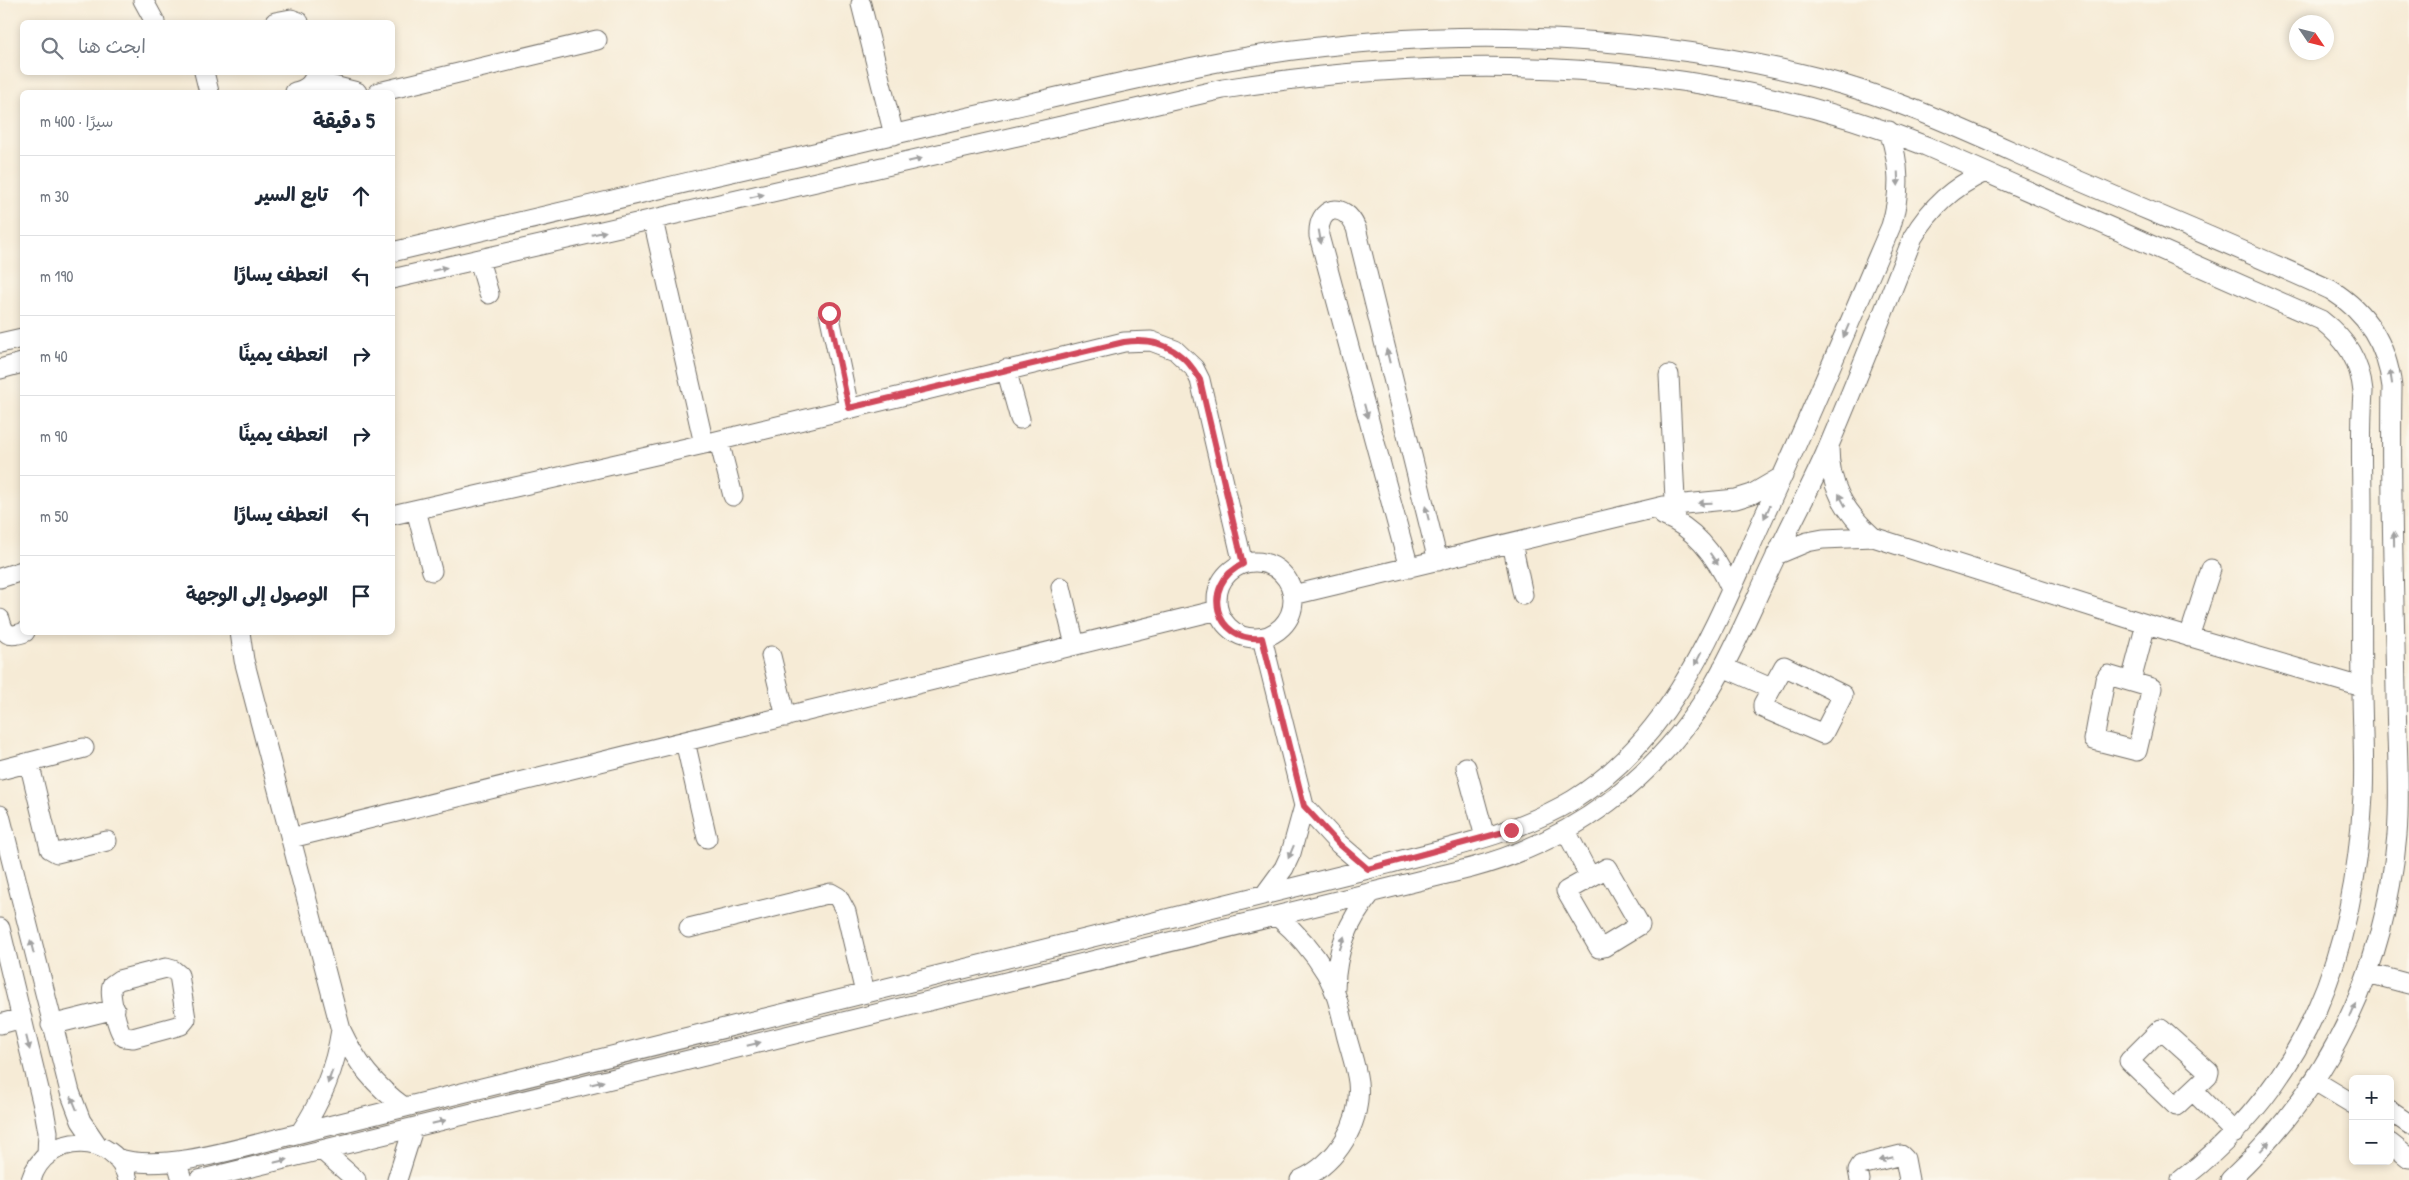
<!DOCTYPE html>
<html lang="ar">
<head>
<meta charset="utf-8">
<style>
	:root { --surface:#fff; --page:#f6f6f7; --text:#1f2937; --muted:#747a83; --line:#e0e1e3 }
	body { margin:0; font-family:"Patrick Hand","Playpen Sans Arabic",sans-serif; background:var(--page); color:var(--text); direction:rtl }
	.controls { position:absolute; right:15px; bottom:15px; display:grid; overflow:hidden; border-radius:8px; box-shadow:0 2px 8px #0003 }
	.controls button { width:45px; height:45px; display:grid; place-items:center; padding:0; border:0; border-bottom:1px solid var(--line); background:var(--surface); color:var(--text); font:25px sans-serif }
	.compass { position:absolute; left:2289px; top:15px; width:45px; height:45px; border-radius:50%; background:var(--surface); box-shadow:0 2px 8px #0003; rotate:125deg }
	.stop { position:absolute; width:15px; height:15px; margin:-11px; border:4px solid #d1495b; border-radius:50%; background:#fff }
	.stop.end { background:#d1495b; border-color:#fff; box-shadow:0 1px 5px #0008 }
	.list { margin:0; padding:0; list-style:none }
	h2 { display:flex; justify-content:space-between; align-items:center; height:65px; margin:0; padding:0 20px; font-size:21px }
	h2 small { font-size:16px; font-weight:400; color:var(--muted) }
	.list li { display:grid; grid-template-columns:32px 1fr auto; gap:15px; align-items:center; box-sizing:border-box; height:80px; padding:0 20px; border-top:1px solid var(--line) }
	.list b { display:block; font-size:19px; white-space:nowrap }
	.list em { font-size:16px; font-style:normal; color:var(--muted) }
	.icon { flex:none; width:28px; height:28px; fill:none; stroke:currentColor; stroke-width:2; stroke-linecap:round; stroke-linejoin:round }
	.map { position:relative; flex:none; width:2409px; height:1180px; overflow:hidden; direction:ltr }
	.search { position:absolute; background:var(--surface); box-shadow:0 2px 8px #0003; left:20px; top:20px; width:375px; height:55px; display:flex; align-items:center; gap:12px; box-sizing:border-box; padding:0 18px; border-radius:8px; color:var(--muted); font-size:19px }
	.panel { position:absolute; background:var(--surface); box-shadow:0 2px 8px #0003; left:20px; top:90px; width:375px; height:545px; border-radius:8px; direction:rtl }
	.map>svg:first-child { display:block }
</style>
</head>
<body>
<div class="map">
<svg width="2409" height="1180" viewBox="0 0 2409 1180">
	<rect width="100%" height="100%" fill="#fbf7ec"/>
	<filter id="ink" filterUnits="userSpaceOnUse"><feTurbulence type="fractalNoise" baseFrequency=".02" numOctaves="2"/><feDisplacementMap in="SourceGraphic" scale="10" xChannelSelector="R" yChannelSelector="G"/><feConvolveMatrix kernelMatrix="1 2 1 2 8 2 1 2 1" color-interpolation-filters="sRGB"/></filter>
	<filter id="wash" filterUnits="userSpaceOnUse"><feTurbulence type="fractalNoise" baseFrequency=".0096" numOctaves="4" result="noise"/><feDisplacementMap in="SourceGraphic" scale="20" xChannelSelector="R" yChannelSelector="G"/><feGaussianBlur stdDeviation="1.12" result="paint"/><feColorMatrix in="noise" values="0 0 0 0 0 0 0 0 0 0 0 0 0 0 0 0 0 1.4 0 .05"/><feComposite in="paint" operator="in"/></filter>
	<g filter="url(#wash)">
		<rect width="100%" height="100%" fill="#f6ebd6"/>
	</g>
	<g filter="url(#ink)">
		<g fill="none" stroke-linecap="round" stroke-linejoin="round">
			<g stroke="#726e67" stroke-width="21">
				<path id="minor" d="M143,0L155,22
					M861,4L894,135
					M275,22L291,19L299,22
					M204,72L209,92
					M314,81L357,92
					M295,92C307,89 313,84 316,72
					M379,92L597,40
					M653,220L704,444
					M392,252C576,209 759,165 943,123C1038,102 1133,78 1229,60C1424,26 1626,29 1819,78C1901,99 1977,136 2054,170C2146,210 2240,248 2331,290C2368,313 2387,345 2392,387C2390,488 2394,590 2396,691C2396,739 2401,788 2397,835C2385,971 2330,1086 2230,1180
					M479,260L489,294
					M392,279L1223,89C1457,52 1704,57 1926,146L2321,320C2346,339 2360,361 2363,392C2360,430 2362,469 2362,507C2362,568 2361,629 2362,689C2362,724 2365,760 2363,795C2355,952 2308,1082 2181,1180
					M829,313L849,408
					M0,343L22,338
					M0,369L22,363
					M1006,369L1020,419
					M1669,375L1676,520
					M719,441L733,496
					M1829,447C1829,486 1845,512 1873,537
					M416,510L432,571
					M392,515L704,444L1124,342L1151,341L1175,350L1194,368L1200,380L1243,564
					M1664,516C1697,529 1717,558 1731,589
					M1512,543L1523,595
					M1776,555L1807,542L1823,539L1873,537L2146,624L2362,687
					M1217 600a38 38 0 1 1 76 0a38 38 0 1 1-76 0Z
					M1409,568L1319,236C1317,206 1344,200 1356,228L1438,561
					M0,578L22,571
					M1061,587L1075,645
					M1293,595L1664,506L1736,499L1752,494L1783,476
					M0,619C4,635 9,638 25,632
					M240,632L244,660L341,1030C356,1062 375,1086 404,1107
					M2189,637L2211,569
					M1262,638L1304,806L1291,853L1284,868L1265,894
					M771,656L786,717
					M1784,666L1843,695L1823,734L1763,708V704Z
					M1723,667L1771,688
					M2108,675L2152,688L2137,751L2094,740L2105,680Z
					M2131,681L2146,624
					M685,741L707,838
					M29,762L50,849L57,853L61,852L107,841
					M1466,767L1485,837
					M0,770L84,748
					M1304,806L1339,844L1368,869
					M0,815L70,1092L81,1121L98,1146
					M1566,831L1590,877
					M291,838L1218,610
					M1607,868L1640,925L1604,947L1599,948L1566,891Z
					M1277,916C1296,932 1313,951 1326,973C1337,992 1341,1013 1346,1034C1350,1050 1356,1066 1358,1082C1362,1124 1337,1163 1300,1180
					M0,928L44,1110L48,1132L47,1154
					M689,928L831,893L838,897L846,912L865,993
					M166,968L173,970L179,975L186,1019L181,1025L133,1038L124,1037C117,1030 109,994 112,985L119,980Z
					M2368,973L2409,984
					M1335,989C1336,951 1348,921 1372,892
					M0,1024L22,1018
					M51,1025L115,1009
					M2161,1029L2209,1072L2208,1076L2176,1106L2129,1061Z
					M2315,1081L2353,1104
					M2193,1091L2235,1133
					M2390,1111L2409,1124
					M300,1133C322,1101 335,1069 341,1030
					M2390,1143L2409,1158
					M323,1151L356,1180
					M116,1158C166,1174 248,1145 300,1133L1368,869C1437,850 1511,837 1573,800C1676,736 1717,620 1765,514C1809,419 1850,322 1891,226C1901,193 1900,164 1889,131
					M177,1162L182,1180
					M31,1180C45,1132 116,1130 128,1180
					M199,1180L1471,868C1573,841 1656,779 1711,689C1737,646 1756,597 1778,552C1795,515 1815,480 1830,443C1859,375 1886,306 1913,237C1931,207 1953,187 1985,172
					M397,1180L413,1129
					M1860,1180L1858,1170L1861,1165L1901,1155L1905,1159L1909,1180"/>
			</g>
			<use href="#minor" stroke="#fff" stroke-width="19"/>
		</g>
		<defs><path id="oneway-solid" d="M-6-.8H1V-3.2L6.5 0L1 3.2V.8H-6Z" transform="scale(1.25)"/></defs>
		<g fill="#a0a0a0">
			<use href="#oneway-solid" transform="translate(915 160) rotate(-13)"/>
			<use href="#oneway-solid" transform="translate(1898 179) rotate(88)"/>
			<use href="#oneway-solid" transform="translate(757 196) rotate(-13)"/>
			<use href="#oneway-solid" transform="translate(599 233) rotate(-13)"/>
			<use href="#oneway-solid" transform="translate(1320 237) rotate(80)"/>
			<use href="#oneway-solid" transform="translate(440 269) rotate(-13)"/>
			<use href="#oneway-solid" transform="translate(1846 331) rotate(113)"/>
			<use href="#oneway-solid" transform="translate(1388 356) rotate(-104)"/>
			<use href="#oneway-solid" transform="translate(2391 377) rotate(-99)"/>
			<use href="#oneway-solid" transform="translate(1366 411) rotate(75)"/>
			<use href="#oneway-solid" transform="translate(1842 500) rotate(-118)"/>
			<use href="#oneway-solid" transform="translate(1705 503) rotate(179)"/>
			<use href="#oneway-solid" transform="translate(1767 512) rotate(115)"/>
			<use href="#oneway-solid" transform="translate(1427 513) rotate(-104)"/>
			<use href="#oneway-solid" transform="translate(2394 539) rotate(-91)"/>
			<use href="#oneway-solid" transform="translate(1714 559) rotate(55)"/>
			<use href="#oneway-solid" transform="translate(1698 659) rotate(117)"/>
			<use href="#oneway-solid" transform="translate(1291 852) rotate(113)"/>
			<use href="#oneway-solid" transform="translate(1342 943) rotate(-72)"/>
			<use href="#oneway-solid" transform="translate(32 947) rotate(-104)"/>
			<use href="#oneway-solid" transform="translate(2353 1010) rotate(-67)"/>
			<use href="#oneway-solid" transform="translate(28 1043) rotate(76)"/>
			<use href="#oneway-solid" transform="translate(754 1044) rotate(-14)"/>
			<use href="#oneway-solid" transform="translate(330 1077) rotate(110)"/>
			<use href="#oneway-solid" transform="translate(597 1083) rotate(-14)"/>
			<use href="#oneway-solid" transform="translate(74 1103) rotate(-112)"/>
			<use href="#oneway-solid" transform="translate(439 1122) rotate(-14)"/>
			<use href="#oneway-solid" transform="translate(2265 1146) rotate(-48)"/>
			<use href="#oneway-solid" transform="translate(1886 1159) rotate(166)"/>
			<use href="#oneway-solid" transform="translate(281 1161) rotate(-13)"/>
		</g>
	</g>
	<g fill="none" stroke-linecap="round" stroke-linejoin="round" filter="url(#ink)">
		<path stroke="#d1495b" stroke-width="6" d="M829,313L849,408L1124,342C1158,337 1184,350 1200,380L1243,564C1200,584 1214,643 1262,638L1304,806L1339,844L1368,869L1511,830"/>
	</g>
</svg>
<div class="controls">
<button>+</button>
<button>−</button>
</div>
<svg class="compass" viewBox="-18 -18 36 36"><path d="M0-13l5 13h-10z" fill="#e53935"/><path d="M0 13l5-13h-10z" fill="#747a83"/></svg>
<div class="stop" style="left:829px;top:313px"></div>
<div class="stop end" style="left:1511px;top:830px"></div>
<div class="search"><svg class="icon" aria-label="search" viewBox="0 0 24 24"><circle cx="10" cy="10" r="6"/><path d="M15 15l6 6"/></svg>ابحث هنا</div>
<section class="panel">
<h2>5 دقيقة<small>سيرًا · 400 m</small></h2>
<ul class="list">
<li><svg class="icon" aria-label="ahead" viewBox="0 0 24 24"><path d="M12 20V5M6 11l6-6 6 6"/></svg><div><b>تابع السير</b></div><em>30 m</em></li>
<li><svg class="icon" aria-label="left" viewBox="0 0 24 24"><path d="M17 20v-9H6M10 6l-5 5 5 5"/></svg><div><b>انعطف يسارًا</b></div><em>190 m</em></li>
<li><svg class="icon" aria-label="right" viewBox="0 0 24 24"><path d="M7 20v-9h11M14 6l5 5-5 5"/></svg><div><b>انعطف يمينًا</b></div><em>40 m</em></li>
<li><svg class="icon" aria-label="right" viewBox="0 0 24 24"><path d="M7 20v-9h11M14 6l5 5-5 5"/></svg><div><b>انعطف يمينًا</b></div><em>90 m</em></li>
<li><svg class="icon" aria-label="left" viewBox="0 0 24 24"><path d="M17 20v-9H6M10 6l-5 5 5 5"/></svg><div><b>انعطف يسارًا</b></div><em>50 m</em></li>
<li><svg class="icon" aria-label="arrive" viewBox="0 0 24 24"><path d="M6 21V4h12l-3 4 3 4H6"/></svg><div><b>الوصول إلى الوجهة</b></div></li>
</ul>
</section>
</div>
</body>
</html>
